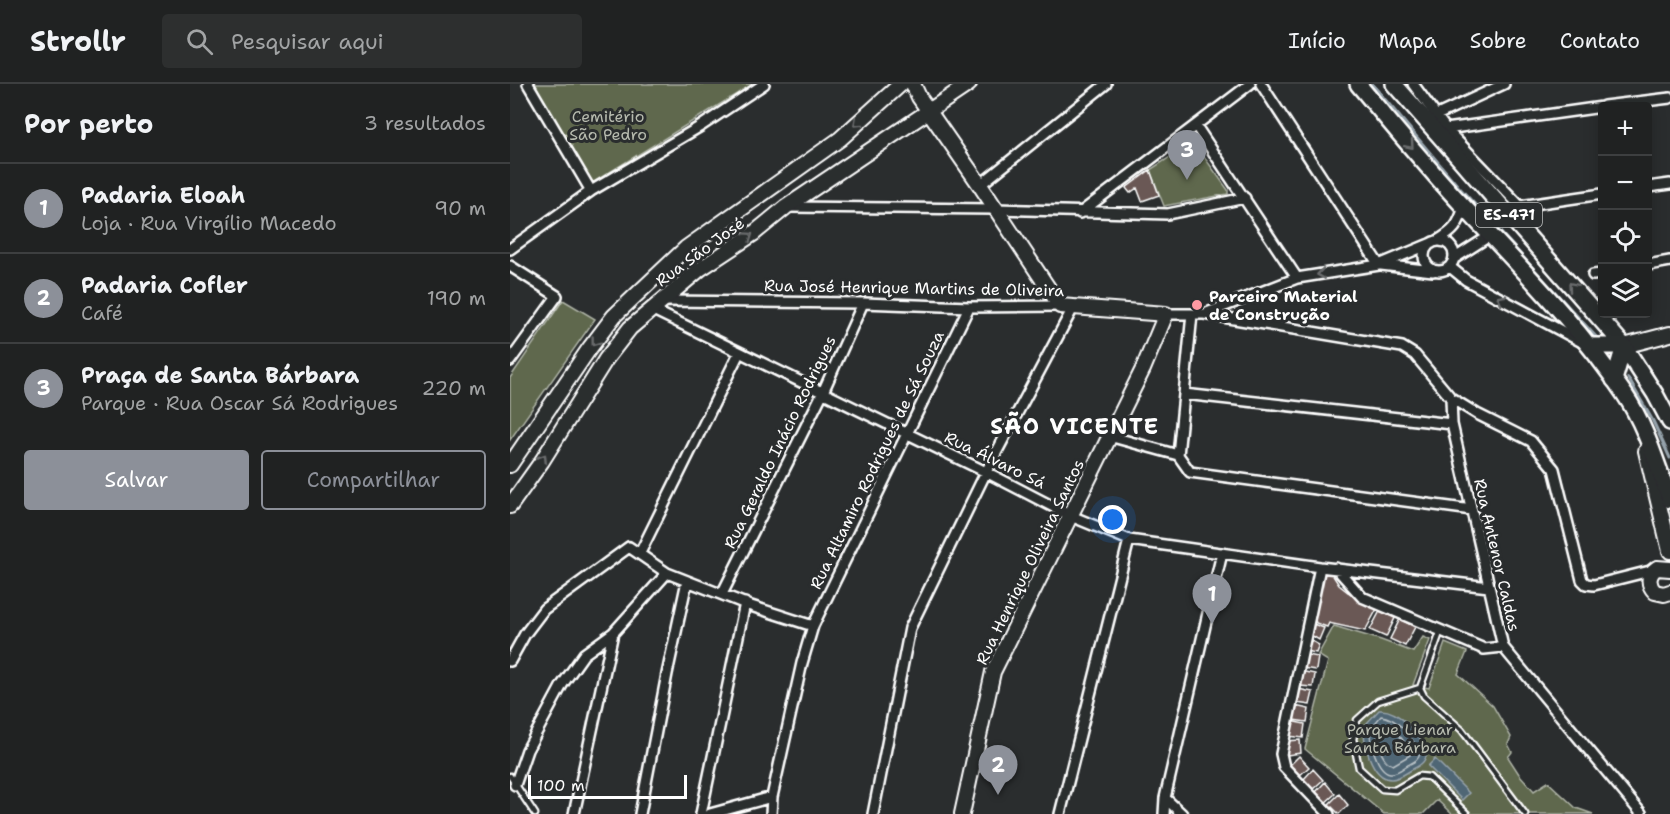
<!DOCTYPE html>
<html lang="pt">
<head>
<meta charset="utf-8">
<style>
	:root { --surface:#202222; --page:#2d2f2f; --text:#f1f3f6; --muted:#a2a4a5; --line:#3d3f40; --accent:#8c9099 }
	body { margin:0; font-family:"Shantell Sans",sans-serif; background:var(--page); color:var(--text) }
	.controls { position:absolute; right:18px; top:18px; display:grid; overflow:hidden; border-radius:6px; box-shadow:0 3px 15px #0003 }
	.controls button { width:54px; height:54px; display:grid; place-items:center; padding:0; border:0; border-bottom:2px solid var(--line); background:var(--surface); color:var(--text); font:30px sans-serif }
	.scale { position:absolute; left:18px; bottom:15px; width:159px; box-sizing:border-box; padding-left:6px; border:3px solid #fff; border-top:0; font-size:16px; line-height:21px; white-space:nowrap; color:#fff; -webkit-text-stroke:4px #2a2d2e; paint-order:stroke }
	.you { position:absolute; left:603px; top:436px; width:21px; height:21px; margin:-15px; border:4px solid #fff; border-radius:50%; background:#1a73e8; box-shadow:0 0 0 9px #1a73e833 }
	.badge { display:grid; place-items:center; width:39px; height:39px; border-radius:50%; background:var(--accent); color:#fff; font-size:20px; font-weight:700 }
	.pin { position:absolute; translate:-50% -50px; filter:drop-shadow(0 2px 3px #0008) }
	.pin::after { content:''; position:absolute; top:32px; width:21px; height:18px; background:inherit; clip-path:polygon(0 0,100% 0,50% 100%) }
	.list { margin:0; padding:0; list-style:none }
	h2 { display:flex; justify-content:space-between; align-items:center; height:78px; margin:0; padding:0 24px; font-size:26px }
	h2 small { font-size:20px; font-weight:400; color:var(--muted) }
	.list li { display:grid; grid-template-columns:39px 1fr auto; gap:18px; align-items:center; box-sizing:border-box; height:90px; padding:0 24px; border-top:2px solid var(--line) }
	.list b { display:block; font-size:22px; white-space:nowrap }
	.list p { margin:0; font-size:20px; white-space:nowrap; color:var(--muted) }
	.list em { font-size:20px; font-style:normal; color:var(--muted) }
	.actions { display:flex; gap:12px; padding:18px 24px }
	.actions a { flex:1; padding:14px 0; border:2px solid var(--accent); border-radius:6px; text-align:center; font-size:21px; color:var(--accent) }
	.actions .main { background:var(--accent); color:#fff }
	.icon { flex:none; width:33px; height:33px; fill:none; stroke:currentColor; stroke-width:2; stroke-linecap:round; stroke-linejoin:round }
	.map { position:relative; flex:none; width:1160px; height:730px; overflow:hidden }
	header { display:flex; align-items:center; gap:36px; box-sizing:border-box; height:84px; padding:0 30px; background:var(--surface); border-bottom:2px solid var(--line) }
	header strong { font-size:28px }
	nav { display:flex; gap:33px; margin-inline-start:auto; font-size:21px }
	.search { width:420px; height:54px; background:var(--page); display:flex; align-items:center; gap:15px; box-sizing:border-box; padding:0 21px; border-radius:6px; color:var(--muted); font-size:22px }
	main { display:flex }
	aside { flex:1; background:var(--surface) }
	.map>svg:first-child { display:block }
</style>
</head>
<body>
<header>
<strong>Strollr</strong>
<div class="search"><svg class="icon" aria-label="search" viewBox="0 0 24 24"><circle cx="10" cy="10" r="6"/><path d="M15 15l6 6"/></svg>Pesquisar aqui</div>
<nav><a>Início</a><a>Mapa</a><a>Sobre</a><a>Contato</a></nav>
</header>
<main>
<aside>
<h2>Por perto<small>3 resultados</small></h2>
<ul class="list">
<li><span class="badge">1</span><div><b>Padaria Eloah</b><p>Loja · Rua Virgílio Macedo</p></div><em>90 m</em></li>
<li><span class="badge">2</span><div><b>Padaria Cofler</b><p>Café</p></div><em>190 m</em></li>
<li><span class="badge">3</span><div><b>Praça de Santa Bárbara</b><p>Parque · Rua Oscar Sá Rodrigues</p></div><em>220 m</em></li>
</ul>
<div class="actions"><a class="main">Salvar</a><a>Compartilhar</a></div>
</aside>
<div class="map">
<svg width="1160" height="730" viewBox="0 0 1160 730">
	<rect width="100%" height="100%" fill="#2a2d2e"/>
	<filter id="ink" filterUnits="userSpaceOnUse"><feTurbulence type="fractalNoise" baseFrequency=".0167" numOctaves="2"/><feDisplacementMap in="SourceGraphic" scale="12" xChannelSelector="R" yChannelSelector="G"/><feConvolveMatrix kernelMatrix="1 2 1 2 8 2 1 2 1" color-interpolation-filters="sRGB"/></filter>
	<g filter="url(#ink)">
		<path fill="#5e674d" stroke="#aeb3a6" stroke-width="1.5" d="M25,0H243L82,99Z
			M680,60L687,63L718,106V110L654,122L640,86Z
			M53,216L85,235L0,356V294Z
			M824,542L871,556L903,568L913,553L920,556L903,601L919,604L935,559L957,568L948,590L983,622L1001,653L998,660L1002,668L998,673L1009,690L1024,707L1038,698L1066,724L1083,730H942L927,716L913,730H874L795,665L818,577L808,571Z"/>
		<path fill="#506674" stroke="#96a3ac" stroke-width="1.5" d="M869,626C888,624 911,651 917,668C916,678 910,681 903,685C896,689 889,695 881,695C862,695 851,656 855,641Z
			M925,675L959,709L952,716L918,682Z"/>
		<g fill="none" stroke-linecap="round" stroke-linejoin="round">
			<path stroke="#b9c2c7" stroke-width="1.5" d="M871,632C888,634 902,654 910,669C909,676 904,678 898,681C893,684 887,690 880,689C867,687 858,655 861,644Z
				M872,641C885,643 894,657 901,668L900,671L883,681C870,676 863,652 872,641Z"/>
			<path stroke="#96a3ac" stroke-width="3" d="M862,0L948,102L1089,256
				M1118,294L1143,337L1160,374"/>
		</g>
		<path fill="#6b5955" stroke="#fff" stroke-width="1.5" d="M640,86L649,111L632,117L627,104L620,109L616,104Z
			M813,489L822,490L829,501L838,508L868,523L855,547L819,539L817,543L806,539L805,536Z
			M870,527L885,534L876,553L860,546Z
			M890,535L905,543L895,562L880,555Z
			M803,540L814,544L809,556L799,550Z
			M798,555L809,561L806,569L795,567Z
			M793,570L808,573L806,586L792,584Z
			M790,587L805,590L803,603L789,602Z
			M788,605L803,608L800,621L787,619Z
			M785,622L799,625L797,638L783,636Z
			M780,637L795,640L793,654L779,652Z
			M790,656L791,669L777,671L775,657Z
			M789,672L799,683L789,692L779,682Z
			M803,685L813,696L803,705L793,696Z
			M815,698L825,710L815,719L805,709Z
			M829,710L838,721L829,730L819,720Z"/>
		<g fill="none" stroke-linecap="round" stroke-linejoin="round">
			<g stroke="#fff" stroke-width="9">
				<path id="lane" d="M931,546L910,604L914,612L952,646L1015,730
					M910,604L868,617L847,636L843,655L849,684L872,705L885,706L909,692L919,693L957,730
					M0,692L25,730"/>
			</g>
			<g stroke="#fff" stroke-width="14">
				<path id="street" d="M18,0L81,107
					M751,0L869,181
					M903,0L936,45L1010,122L1092,110
					M1094,22L1160,14
					M925,32L994,0
					M686,42L787,194
					M936,45L1092,23
					M470,101L596,0
					M1138,103L1160,100
					M277,123L485,125L658,130L735,114
					M570,129L740,0
					M914 172a15 15 0 1 1 30 0a15 15 0 1 1-30 0Z
					M927,157C944,147 948,142 954,123
					M0,165L81,107L191,42L254,0
					M945,174L981,151
					M871,181L923,187
					M1138,181L1160,177
					M0,182L47,212L0,277
					M940,183L956,196L1072,258
					M1083,191L1092,190
					M153,217L353,219L459,223L550,222
					M141,225L476,388L561,432L619,456L810,483L979,503
					M697,229L787,194L869,181L922,159
					M656,230H694L892,263L905,271L941,314L942,340L993,563L1131,729
					M674,310L942,340
					M941,314L967,330L1021,357L1044,385L1072,496L1076,500L1084,501L1144,486
					M599,352L668,371
					M668,371L680,388L962,426
					M668,371L682,230
					M130,469L229,269
					M810,483L771,670L774,683L819,730
					M826,484L852,513L974,565L993,563
					M212,510L313,308L353,219
					M0,577L15,550L34,525L119,463L157,489L241,522L303,542
					M5,701L17,666L52,601L74,570L103,549L157,489
					M655,714L672,730
					M64,730L103,549
					M130,730L157,590L177,497
					M191,730L235,519
					M200,730L262,713
					M261,730L262,713L292,579L303,542L459,223
					M363,730L400,544L476,388L563,224
					M550,730L619,456
					M654,730L655,714L712,469"/>
			</g>
			<g stroke="#fff" stroke-width="18">
				<path id="secondary" d="M403,0L409,13L470,101L550,222L656,230L633,285L483,588L452,730
					M1114,262L1160,250
					M1136,367L1160,467
					M0,381L79,265L104,232L123,214L176,164L330,55L391,0
					M0,422L32,377L96,275L120,244L190,185L243,150L276,123L459,0
					M1160,485L1147,484C1138,490 1137,500 1145,508L1154,510L1160,508"/>
			</g>
			<g stroke="#fff" stroke-width="20">
				<path id="primary" d="M848,0C883,42 918,85 955,124C1011,184 1070,243 1115,311C1136,342 1147,382 1160,416
					M884,0L1114,262L1145,310L1160,338
					M1079,262H1114
					M1104,296L1114,262"/>
			</g>
			<use href="#lane" stroke="#2a2d2e" stroke-width="4.5"/>
			<use href="#street" stroke="#2a2d2e" stroke-width="9"/>
			<use href="#secondary" stroke="#2a2d2e" stroke-width="14"/>
			<use href="#primary" stroke="#2a2d2e" stroke-width="15"/>
		</g>
		<defs><path id="oneway-chevron" d="M-2-3.5L2.5 0L-2 3.5" fill="none" stroke-width="1.6" stroke-linecap="round" stroke-linejoin="round" transform="scale(1.5)"/></defs>
		<g stroke="#6a6c6d">
			<use href="#oneway-chevron" transform="translate(347 39) rotate(138)"/>
			<use href="#oneway-chevron" transform="translate(900 61) rotate(49)"/>
			<use href="#oneway-chevron" transform="translate(239 152) rotate(-35)"/>
			<use href="#oneway-chevron" transform="translate(811 190) rotate(171)"/>
			<use href="#oneway-chevron" transform="translate(1062 202) rotate(-131)"/>
			<use href="#oneway-chevron" transform="translate(991 215) rotate(-152)"/>
			<use href="#oneway-chevron" transform="translate(85 258) rotate(127)"/>
			<use href="#oneway-chevron" transform="translate(33 374) rotate(-57)"/>
		</g>
	</g>
	<circle fill="#ff9aa2" stroke="#2a2d2e" stroke-width="2" cx="687" cy="221" r="6"/>
	<g text-anchor="middle" dominant-baseline="central" stroke-width="6" stroke-linejoin="round" paint-order="stroke">
		<rect fill="#2a2d2e" stroke="#bfc0c0" stroke-width="1.5" x="966" y="119" width="66" height="24" rx="4.5"/>
		<g font-size="15" font-weight="bold" fill="#fff">
			<text x="999" y="131">ES-471</text>
		</g>
		<g font-size="16" fill="#b7bbaf" stroke="#2a2d2e">
			<text x="98" y="32">Cemitério<tspan x="98" dy="18">São Pedro</tspan></text>
			<text x="890" y="645">Parque Lienar<tspan x="890" dy="18">Santa Bárbara</tspan></text>
		</g>
		<g font-size="16" fill="#fff" stroke="#2a2d2e">
			<text transform="translate(190 168) rotate(-36)">Rua São José</text>
			<text transform="translate(404 204) rotate(1)">Rua José Henrique Martins de Oliveira</text>
			<text transform="translate(270 358) rotate(-64)">Rua Geraldo Inácio Rodrigues</text>
			<text transform="translate(367 376) rotate(-64)">Rua Altamiro Rodrigues de Sá Souza</text>
			<text transform="translate(485 376) rotate(26)">Rua Álvaro Sá</text>
			<text transform="translate(987 471) rotate(77)">Rua Antenor Caldas</text>
			<text transform="translate(520 478) rotate(-64)">Rua Henrique Oliveira Santos</text>
		</g>
		<g font-size="16" font-weight="bold" fill="#fff" stroke="#2a2d2e" text-anchor="start">
			<text x="699" y="212">Parceiro Material<tspan x="699" dy="18">de Construção</tspan></text>
		</g>
		<g font-size="22" font-weight="bold" letter-spacing="1.5" fill="#fff" stroke="#2a2d2e">
			<text x="565" y="342">SÃO VICENTE</text>
		</g>
	</g>
</svg>
<div class="controls">
<button>+</button>
<button>−</button>
<button><svg class="icon" aria-label="locate" viewBox="0 0 24 24"><circle cx="12" cy="12" r="6"/><path d="M12 2v4M12 18v4M2 12h4M18 12h4"/></svg></button>
<button><svg class="icon" aria-label="layers" viewBox="0 0 24 24"><path d="M12 4l9 5-9 5-9-5zM3 14l9 5 9-5"/></svg></button>
</div>
<div class="scale">100 m</div>
<div class="you"></div>
<div class="pin badge" style="left:702px;top:540px">1</div>
<div class="pin badge" style="left:488px;top:711px">2</div>
<div class="pin badge" style="left:677px;top:96px">3</div>
</div>
</main>
</body>
</html>
